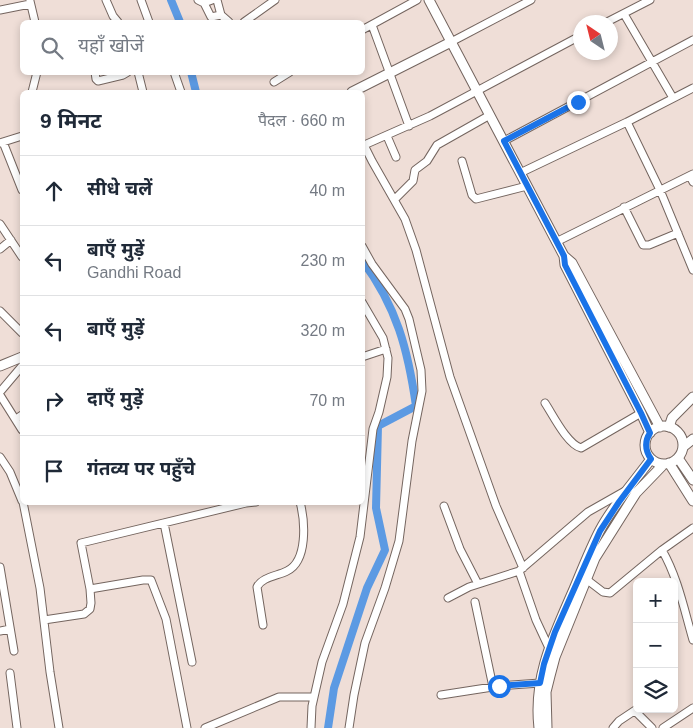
<!DOCTYPE html>
<html lang="hi">
<head>
<meta charset="utf-8">
<style>
	:root { --surface:#fff; --page:#f2f2f3; --text:#1f2937; --muted:#747a83; --line:#e0e1e3 }
	body { margin:0; font-family:Arial,"Noto Sans Devanagari",sans-serif; background:var(--page); color:var(--text) }
	.controls { position:absolute; right:15px; bottom:15px; display:grid; overflow:hidden; border-radius:8px; box-shadow:0 2px 8px #0003 }
	.controls button { width:45px; height:45px; display:grid; place-items:center; padding:0; border:0; border-bottom:1px solid var(--line); background:var(--surface); color:var(--text); font:25px sans-serif }
	.compass { position:absolute; left:573px; top:15px; width:45px; height:45px; border-radius:50%; background:var(--surface); box-shadow:0 2px 8px #0003; rotate:325deg }
	.stop { position:absolute; width:15px; height:15px; margin:-11px; border:4px solid #1a73e8; border-radius:50%; background:#fff }
	.stop.end { background:#1a73e8; border-color:#fff; box-shadow:0 1px 5px #0008 }
	.list { margin:0; padding:0; list-style:none }
	h2 { display:flex; justify-content:space-between; align-items:center; height:65px; margin:0; padding:0 20px; font-size:21px }
	h2 small { font-size:16px; font-weight:400; color:var(--muted) }
	.list li { display:grid; grid-template-columns:32px 1fr auto; gap:15px; align-items:center; box-sizing:border-box; height:70px; padding:0 20px; border-top:1px solid var(--line) }
	.list b { display:block; font-size:19px; white-space:nowrap }
	.list p { margin:0; font-size:16px; white-space:nowrap; color:var(--muted) }
	.list em { font-size:16px; font-style:normal; color:var(--muted) }
	.icon { flex:none; width:28px; height:28px; fill:none; stroke:currentColor; stroke-width:2; stroke-linecap:round; stroke-linejoin:round }
	.map { position:relative; flex:none; width:693px; height:728px; overflow:hidden }
	.search { position:absolute; background:var(--surface); box-shadow:0 2px 8px #0003; left:20px; top:20px; width:345px; height:55px; display:flex; align-items:center; gap:12px; box-sizing:border-box; padding:0 18px; border-radius:8px; color:var(--muted); font-size:19px }
	.panel { position:absolute; background:var(--surface); box-shadow:0 2px 8px #0003; left:20px; top:90px; width:345px; height:415px; border-radius:8px }
	.map>svg:first-child { display:block }
</style>
</head>
<body>
<div class="map">
<svg width="693" height="728" viewBox="0 0 693 728">
	<rect width="100%" height="100%" fill="#efded7"/>
	<g fill="none" stroke-linecap="round" stroke-linejoin="round">
		<path stroke="#5c9ae3" stroke-width="8" d="M171,0L180,22
			M191,72L196,92
			M328,728L334,688L367,588L385,550L376,508L378,426L416,406C408,350 397,307 362,260"/>
		<g stroke="#74655f" stroke-width="9">
			<path id="minor" d="M106,0L113,16L118,22
				M141,0L149,22
				M198,0L204,3L212,0
				M217,0L221,15L229,22
				M30,1L35,22
				M204,3L211,17L221,15
				M0,10L30,4
				M624,14L673,98
				M244,22L275,0
				M607,22L650,0
				M372,25L409,126
				M362,30L417,0
				M451,42L531,0
				M95,72L96,79L98,81L123,75L128,72
				M138,72L143,92
				M174,72L181,92
				M274,82L290,72
				M32,92L37,72
				M627,122L660,190L693,270
				M387,136L396,157
				M504,141L693,40
				M3,142L22,190
				M0,143L22,136
				M364,145L372,161L405,219L416,250L450,377L496,506L523,568
				M362,146L430,116L580,36
				M462,161L472,195L476,199L527,186
				M520,173L627,122L693,88
				M690,176L693,182
				M395,199L413,181L415,170L427,161L437,145L490,115
				M624,207L643,245H649L678,233
				M0,224L22,257
				M556,242L693,174
				M0,249L11,240
				M0,311L22,333
				M362,357L386,349
				M0,392L22,366
				M0,395L22,430
				M545,403C553,415 567,444 581,448L641,413
				M16,419L22,415
				M0,457L10,472L22,501
				M23,502L40,588L50,672L59,728
				M444,506L460,549L478,584
				M164,523L192,662
				M662,550C678,578 684,609 693,640
				M0,567L14,651
				M519,571L536,620L549,648
				M586,579L603,592L610,593L662,550L693,528
				M90,589L143,580H151L166,619L187,728
				M448,598L469,587L519,571L588,512L625,491
				M475,602L493,687
				M44,620L84,614L90,609L91,603L90,589L81,543L246,503L256,502
				M263,625L257,587C262,577 277,576 287,571C308,561 305,521 300,502
				M0,631L10,629
				M10,673L17,728
				M441,695L499,686L540,683
				M635,711L652,728
				M205,728L279,697H314
				M311,728L312,706L322,662L343,604L360,537L373,429L379,412L387,377L388,358L383,338L362,302
				M349,728L354,695L365,643L385,588L399,541L412,441L422,391L421,370L409,319L405,309L372,264L362,246
				M613,728L619,721L637,709
				M663,728L693,708"/>
		</g>
		<g stroke="#74655f" stroke-width="11">
			<path id="tertiary" d="M352,92L451,42
				M0,366L22,357
				M669,427L672,418L693,397"/>
		</g>
		<g stroke="#74655f" stroke-width="11">
			<path id="secondary" d="M429,0L564,256L565,265L641,413L650,433
				M564,256L572,263L660,427
				M645 445a19 19 0 1 1 38 0a19 19 0 1 1-38 0Z
				M683,447L693,439
				M678,458L693,480
				M669,463L693,501
				M539,728C533,676 554,635 574,589C582,570 590,549 600,530C614,504 634,482 651,459
				M547,728L546,692L550,676L555,657L595,558L636,493L664,464"/>
		</g>
		<use href="#minor" stroke="#fff" stroke-width="7"/>
		<use href="#tertiary" stroke="#fff" stroke-width="9"/>
		<use href="#secondary" stroke="#fff" stroke-width="9"/>
	</g>
	<g fill="none" stroke-linecap="round" stroke-linejoin="round">
		<path stroke="#1a73e8" stroke-width="6" d="M499,686L540,683L544,664L555,632L600,531L619,502L651,459C645,450 644,442 650,433L641,413L565,265L564,256L504,141L578,102"/>
	</g>
</svg>
<div class="controls">
<button>+</button>
<button>−</button>
<button><svg class="icon" aria-label="layers" viewBox="0 0 24 24"><path d="M12 4l9 5-9 5-9-5zM3 14l9 5 9-5"/></svg></button>
</div>
<svg class="compass" viewBox="-18 -18 36 36"><path d="M0-13l5 13h-10z" fill="#e53935"/><path d="M0 13l5-13h-10z" fill="#747a83"/></svg>
<div class="stop" style="left:499px;top:686px"></div>
<div class="stop end" style="left:578px;top:102px"></div>
<div class="search"><svg class="icon" aria-label="search" viewBox="0 0 24 24"><circle cx="10" cy="10" r="6"/><path d="M15 15l6 6"/></svg>यहाँ खोजें</div>
<section class="panel">
<h2>9 मिनट<small>पैदल · 660 m</small></h2>
<ul class="list">
<li><svg class="icon" aria-label="ahead" viewBox="0 0 24 24"><path d="M12 20V5M6 11l6-6 6 6"/></svg><div><b>सीधे चलें</b></div><em>40 m</em></li>
<li><svg class="icon" aria-label="left" viewBox="0 0 24 24"><path d="M17 20v-9H6M10 6l-5 5 5 5"/></svg><div><b>बाएँ मुड़ें</b><p>Gandhi Road</p></div><em>230 m</em></li>
<li><svg class="icon" aria-label="left" viewBox="0 0 24 24"><path d="M17 20v-9H6M10 6l-5 5 5 5"/></svg><div><b>बाएँ मुड़ें</b></div><em>320 m</em></li>
<li><svg class="icon" aria-label="right" viewBox="0 0 24 24"><path d="M7 20v-9h11M14 6l5 5-5 5"/></svg><div><b>दाएँ मुड़ें</b></div><em>70 m</em></li>
<li><svg class="icon" aria-label="arrive" viewBox="0 0 24 24"><path d="M6 21V4h12l-3 4 3 4H6"/></svg><div><b>गंतव्य पर पहुँचे</b></div></li>
</ul>
</section>
</div>
</body>
</html>
